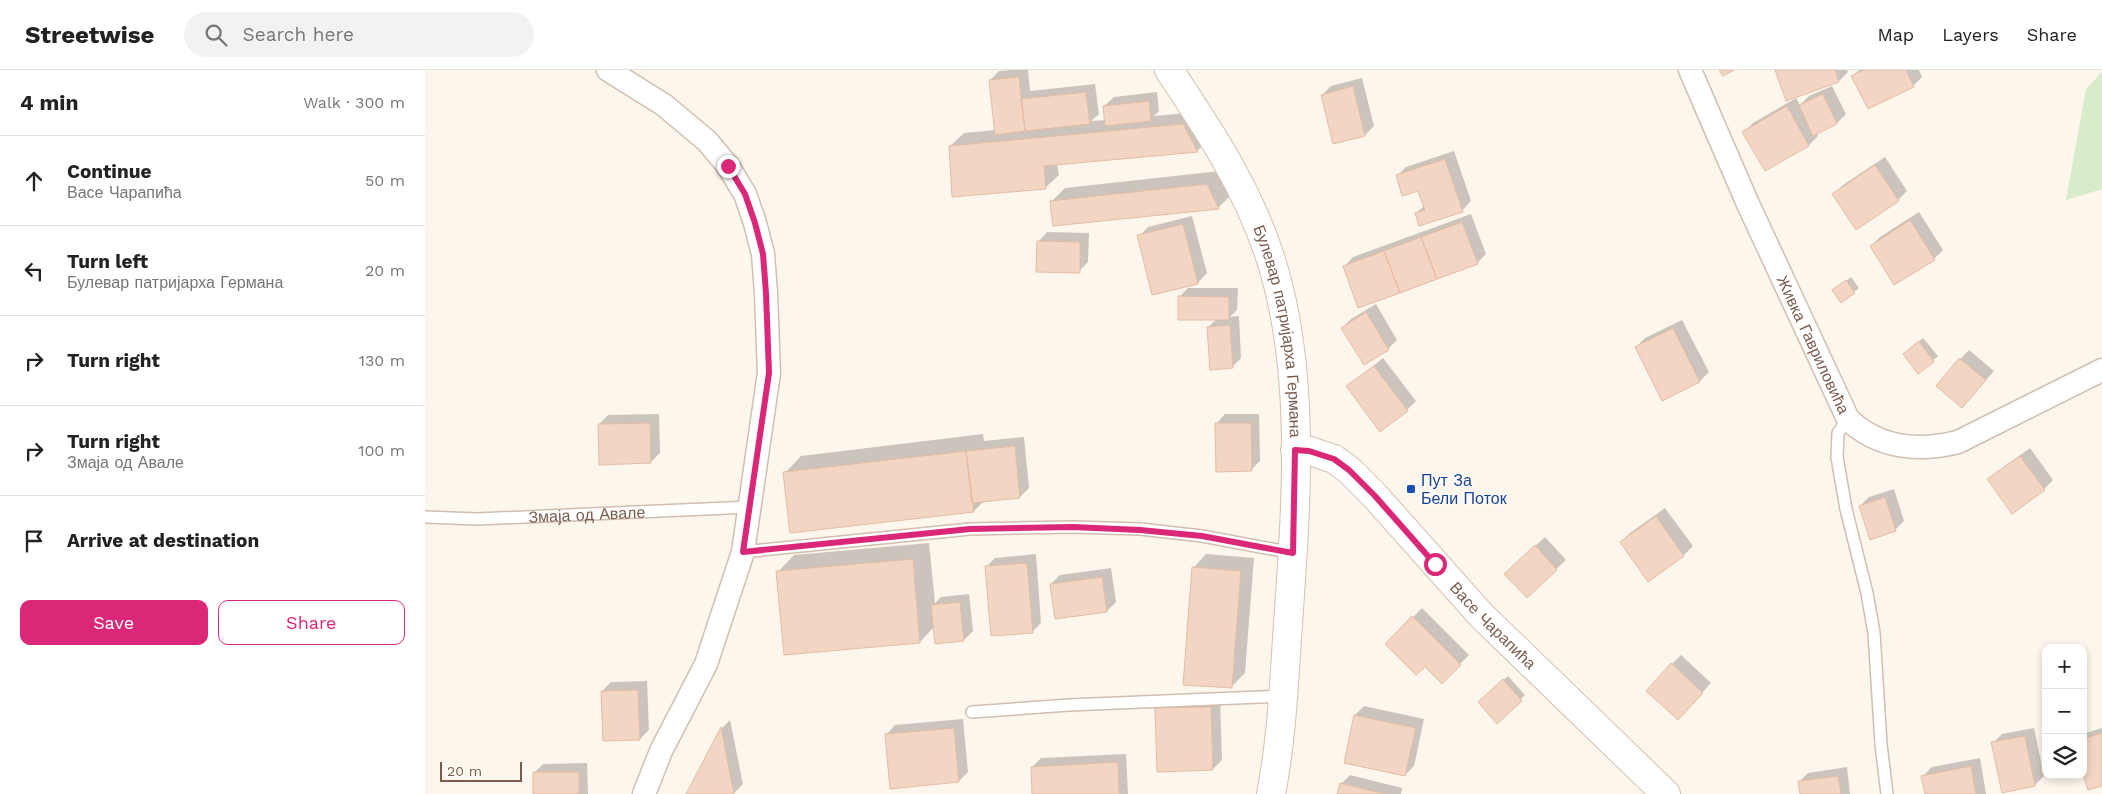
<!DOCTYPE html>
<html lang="en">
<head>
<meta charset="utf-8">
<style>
	:root { --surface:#fff; --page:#f2f2f2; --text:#222; --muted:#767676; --line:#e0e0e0; --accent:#db2777 }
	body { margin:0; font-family:"Work Sans",sans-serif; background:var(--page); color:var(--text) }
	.controls { position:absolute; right:15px; bottom:15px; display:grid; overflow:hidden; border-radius:10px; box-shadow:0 2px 8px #0003 }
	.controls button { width:45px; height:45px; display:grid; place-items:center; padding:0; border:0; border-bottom:1px solid var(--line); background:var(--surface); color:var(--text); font:25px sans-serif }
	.scale { position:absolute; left:15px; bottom:12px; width:82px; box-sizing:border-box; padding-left:5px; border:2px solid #7a5c4d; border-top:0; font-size:14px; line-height:18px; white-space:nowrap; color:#7a5c4d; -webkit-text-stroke:4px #fffaf3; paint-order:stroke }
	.stop { position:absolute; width:15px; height:15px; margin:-11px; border:4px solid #db2777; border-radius:50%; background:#fff }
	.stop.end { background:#db2777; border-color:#fff; box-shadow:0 1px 5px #0008 }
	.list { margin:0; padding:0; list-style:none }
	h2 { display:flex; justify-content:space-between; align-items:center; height:65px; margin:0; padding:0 20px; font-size:21px }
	h2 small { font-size:16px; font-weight:400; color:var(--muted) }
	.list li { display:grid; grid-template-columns:32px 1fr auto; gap:15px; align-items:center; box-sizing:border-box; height:90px; padding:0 20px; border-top:1px solid var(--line) }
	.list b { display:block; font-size:19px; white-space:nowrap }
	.list p { margin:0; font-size:16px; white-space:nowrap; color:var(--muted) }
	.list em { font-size:16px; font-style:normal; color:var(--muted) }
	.actions { display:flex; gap:10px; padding:15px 20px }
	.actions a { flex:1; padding:11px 0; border:1px solid var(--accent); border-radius:10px; text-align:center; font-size:18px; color:var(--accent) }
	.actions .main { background:var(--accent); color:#fff }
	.icon { flex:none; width:28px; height:28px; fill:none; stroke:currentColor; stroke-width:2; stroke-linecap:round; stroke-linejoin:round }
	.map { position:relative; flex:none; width:1677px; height:724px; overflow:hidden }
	header { display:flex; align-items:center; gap:30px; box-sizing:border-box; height:70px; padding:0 25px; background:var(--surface); border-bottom:1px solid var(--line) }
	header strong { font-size:24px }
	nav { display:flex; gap:28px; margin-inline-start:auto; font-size:18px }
	.search { width:350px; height:45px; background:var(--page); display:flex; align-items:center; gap:12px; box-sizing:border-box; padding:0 18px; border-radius:28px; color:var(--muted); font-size:19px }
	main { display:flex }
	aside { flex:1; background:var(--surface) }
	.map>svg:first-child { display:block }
</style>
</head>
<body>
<header>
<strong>Streetwise</strong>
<div class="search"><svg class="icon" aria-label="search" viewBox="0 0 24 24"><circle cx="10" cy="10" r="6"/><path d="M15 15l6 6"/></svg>Search here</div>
<nav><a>Map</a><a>Layers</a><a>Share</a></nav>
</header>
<main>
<aside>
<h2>4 min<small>Walk · 300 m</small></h2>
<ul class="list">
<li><svg class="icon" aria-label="ahead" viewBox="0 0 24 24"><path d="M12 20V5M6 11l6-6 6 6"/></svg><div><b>Continue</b><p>Васе Чарапића</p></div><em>50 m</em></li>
<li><svg class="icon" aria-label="left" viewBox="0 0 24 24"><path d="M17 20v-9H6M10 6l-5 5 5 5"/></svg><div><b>Turn left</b><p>Булевар патријарха Германа</p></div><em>20 m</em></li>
<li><svg class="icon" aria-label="right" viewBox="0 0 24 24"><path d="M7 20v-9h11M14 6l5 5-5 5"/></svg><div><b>Turn right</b></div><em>130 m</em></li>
<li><svg class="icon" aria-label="right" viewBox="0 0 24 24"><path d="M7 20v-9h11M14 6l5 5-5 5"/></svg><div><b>Turn right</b><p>Змаја од Авале</p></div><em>100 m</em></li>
<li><svg class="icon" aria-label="arrive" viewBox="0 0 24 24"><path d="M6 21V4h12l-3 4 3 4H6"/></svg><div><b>Arrive at destination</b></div></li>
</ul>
<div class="actions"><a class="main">Save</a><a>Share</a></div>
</aside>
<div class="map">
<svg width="1677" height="724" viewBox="0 0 1677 724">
	<rect width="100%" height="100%" fill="#fdf6ec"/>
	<path fill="#d8ecc9" d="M1677,2V119L1641,130L1661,19Z"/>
	<path fill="#0003" d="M587,0H603L605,21L670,14L674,44L666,51L681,50L679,36L689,27L732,22L734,41L729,46L772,42L785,68L772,81L632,94L634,105L620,118L525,76L539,63L571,60L565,10L574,1Z
		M1351,0H1422L1423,2L1414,11L1362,29Z
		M1434,0H1494L1497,7L1488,16L1428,6Z
		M937,8L949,56L940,65L897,25L906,16Z
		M1407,16L1421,44L1412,53L1391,63L1393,66L1384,75L1340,100L1319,62L1328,53L1371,28L1375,35L1384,26Z
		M1029,81L1046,131L1037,141L991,143L1000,135L994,119L972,106L981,97Z
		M1460,87L1482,121L1473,130L1409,124L1418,115Z
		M795,101L806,125L793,138L629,155L627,131L640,118Z
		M1494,142L1518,180L1509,189L1446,176L1455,167Z
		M1046,144L1061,184L1052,193L919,197L928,187Z
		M767,146L782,203L773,213L728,224L714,166L723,157Z
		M622,162L664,163L663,192L654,201L613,172Z
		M1426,207L1434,218L1417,231L1409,220Z
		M763,218H813L812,240L805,247L814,246L816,288L807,297L783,257L792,249L754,227Z
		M951,234L972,270L963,279L917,258L926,249Z
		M1257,250L1284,302L1275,311L1238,329L1211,277L1220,268Z
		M1498,268L1513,286L1494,302L1483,280Z
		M1544,280L1569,301L1546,327L1535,289Z
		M958,288L991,331L982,340L923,316Z
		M234,344L235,383L226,392L174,354L183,345Z
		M800,344H834L835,391L826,400L791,354Z
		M558,364L559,371L599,367L604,418L595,427L559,431L549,441L360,403L376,386Z
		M1605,378L1628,410L1619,419L1587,442L1564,410L1573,401Z
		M1469,419L1479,451L1470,460L1435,436L1444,427Z
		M1240,438L1268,476L1259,485L1224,510L1196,472L1205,463Z
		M1120,467L1141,490L1102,526L1090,495Z
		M504,473L510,533L516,527L544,524L548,561L539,570L511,573L509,557L495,572L353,502L369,485Z
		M611,484L616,553L607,562L561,497L570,488Z
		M781,484L829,488L820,603L807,616L768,498Z
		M686,498L691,532L682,541L626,514L635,505Z
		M997,538L1044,585L1017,612L1000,595L962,574Z
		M1256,585L1286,613L1261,640L1247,594Z
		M1083,606L1100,625L1072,652L1054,632Z
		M222,611L224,660L215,669L177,621L186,612Z
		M795,628L797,690L788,699L731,639L740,630Z
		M939,636L999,649L989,696L980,705L930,645Z
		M538,649L543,702L534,711L461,665L470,655Z
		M305,650L318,714L309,723L262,724L297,658Z
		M1609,658L1619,706L1610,715L1578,721L1568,673L1577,664Z
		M1677,658V714L1658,699V664Z
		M701,684L703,724H608L607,697L616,688Z
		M1555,688L1561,724H1501L1498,706L1507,697Z
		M162,693L163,724H109V703L118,694Z
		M1422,697L1425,724H1376L1374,712L1383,703Z
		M925,705L977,718L976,724H914L916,714Z"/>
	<path fill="#f3d5c3" stroke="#e6bba3" d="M1294,0H1309L1298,6Z
		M1350,0H1410L1414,12L1361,31Z
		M1439,0H1481L1489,17L1443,39L1426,6Z
		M594,7L600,61L570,65L564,10Z
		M928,16L940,66L908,74L896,25Z
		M661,22L665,54L600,61L596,29Z
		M1398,24L1412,54L1388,66L1374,35Z
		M724,31L726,51L680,56L678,36Z
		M1362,36L1384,76L1340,101L1317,62Z
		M758,54L773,82L619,96L621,119L527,127L524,76Z
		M1020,89L1038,142L994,156L990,143L1000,140L993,121L977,126L971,105Z
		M1450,95L1474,131L1431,160L1407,124Z
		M782,114L794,139L628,156L625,131Z
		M1485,150L1510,190L1469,215L1445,176Z
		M1037,152L1053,194L1012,209L996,167Z
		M758,154L773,214L727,225L712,165Z
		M996,167L1012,209L975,223L959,181Z
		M612,171L655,172V203L611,202Z
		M959,181L975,223L933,238L918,196Z
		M1421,210L1430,223L1416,233L1407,220Z
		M753,226L804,227V250H753Z
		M941,242L964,280L939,295L916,258Z
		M805,255L808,298L785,300L782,257Z
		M1248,258L1275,312L1237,331L1210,277Z
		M1494,271L1509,292L1493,304L1478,284Z
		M1534,288L1561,310L1537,338L1511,316Z
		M949,296L983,341L955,362L921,316Z
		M225,353L226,393L174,395L173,354Z
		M790,353H826L827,401L791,402Z
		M590,376L595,428L547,433L541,381Z
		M541,381L549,442L365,463L358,402Z
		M1595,386L1620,420L1587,444L1562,409Z
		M1460,427L1471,461L1445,470L1434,436Z
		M1231,446L1259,486L1223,512L1195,472Z
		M1110,475L1132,500L1102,528L1079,504Z
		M488,489L495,573L359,585L351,501Z
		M602,493L608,563L566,566L560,496Z
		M767,497L816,501L807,618L758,615Z
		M677,507L682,542L630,549L625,514Z
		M535,532L539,571L510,574L506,535Z
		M987,546L1036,595L1017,614L1000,597L991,605L960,574Z
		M1246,593L1278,623L1253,650L1221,621Z
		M1078,609L1097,631L1072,654L1053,632Z
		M213,620L215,670L178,671L176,621Z
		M786,637L788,700L732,702L730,638Z
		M929,645L991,658L980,706L919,693Z
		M296,657L309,724H261Z
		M529,658L534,712L465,719L460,664Z
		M1677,663V716L1663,720L1658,704V669Z
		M1600,666L1610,716L1577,723L1566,672Z
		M693,692L694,724H607L606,697Z
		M1546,696L1551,724H1500L1496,706Z
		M108,702H154V724H108Z
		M1413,706L1416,724H1375L1373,711Z
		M915,713L959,724H912Z"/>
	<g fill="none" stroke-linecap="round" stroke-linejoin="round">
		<g stroke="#d1beb0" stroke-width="14">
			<g id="lane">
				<path d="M1423,349L1413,363L1412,387L1421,439L1442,523L1449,563L1456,674L1462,724"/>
				<path id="s1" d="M0,447L52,449L325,437"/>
				<path d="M318,482L545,459L648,457L715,459L777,466L868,483"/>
				<path d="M547,642L644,635L858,626"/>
			</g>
		</g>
		<g stroke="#d1beb0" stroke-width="25">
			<g id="street">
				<path d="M183,0L239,35L282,71L303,96L320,124L330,153L338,184L341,223L344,303L318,482L281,594L236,681L219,724"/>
				<path id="s2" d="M1265,0L1323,134L1423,349C1453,378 1493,382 1533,372L1677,300"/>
			</g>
		</g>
		<g stroke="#d6c0b0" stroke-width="30">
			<g id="secondary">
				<path id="s3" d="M744,0C784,60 824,120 846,190C882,303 871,437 863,554C859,611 857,668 846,724"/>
				<path id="s4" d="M870,380L885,381L909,389L924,400L950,426L1056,545L1241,724"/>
			</g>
		</g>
		<use href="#lane" stroke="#fff" stroke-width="11"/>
		<use href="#street" stroke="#fff" stroke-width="22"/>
		<use href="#secondary" stroke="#fff" stroke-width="28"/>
	</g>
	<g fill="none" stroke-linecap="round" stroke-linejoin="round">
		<path stroke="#db2777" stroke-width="6" d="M303,96L320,124L330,153L338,184L341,223L344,303L318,482L545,459L648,457L715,460L777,466L868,483L870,380L884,381L909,389L924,400L950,426L1010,494"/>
	</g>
	<rect fill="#1a4fb4" stroke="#fffaf3" stroke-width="2" x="981" y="414" width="10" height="10" rx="2.5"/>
	<g text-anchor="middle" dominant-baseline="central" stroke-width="4" stroke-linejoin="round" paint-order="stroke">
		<g font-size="16" fill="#7a5c4d" stroke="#fffaf3">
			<text stroke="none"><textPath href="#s3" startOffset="288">Булевар патријарха Германа</textPath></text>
			<text stroke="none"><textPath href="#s2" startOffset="301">Живка Гавриловића</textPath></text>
			<text stroke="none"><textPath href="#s1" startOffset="162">Змаја од Авале</textPath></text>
			<text stroke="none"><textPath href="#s4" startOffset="271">Васе Чарапића</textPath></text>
		</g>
		<g font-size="16" fill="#164399" stroke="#fffaf3" text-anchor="start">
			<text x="996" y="410">Пут За<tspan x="996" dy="18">Бели Поток</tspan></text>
		</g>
	</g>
</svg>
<div class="controls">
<button>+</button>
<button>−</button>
<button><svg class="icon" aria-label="layers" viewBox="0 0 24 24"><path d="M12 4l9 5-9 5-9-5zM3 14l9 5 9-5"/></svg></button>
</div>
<div class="scale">20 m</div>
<div class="stop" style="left:1010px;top:494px"></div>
<div class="stop end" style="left:303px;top:96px"></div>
</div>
</main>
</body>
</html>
